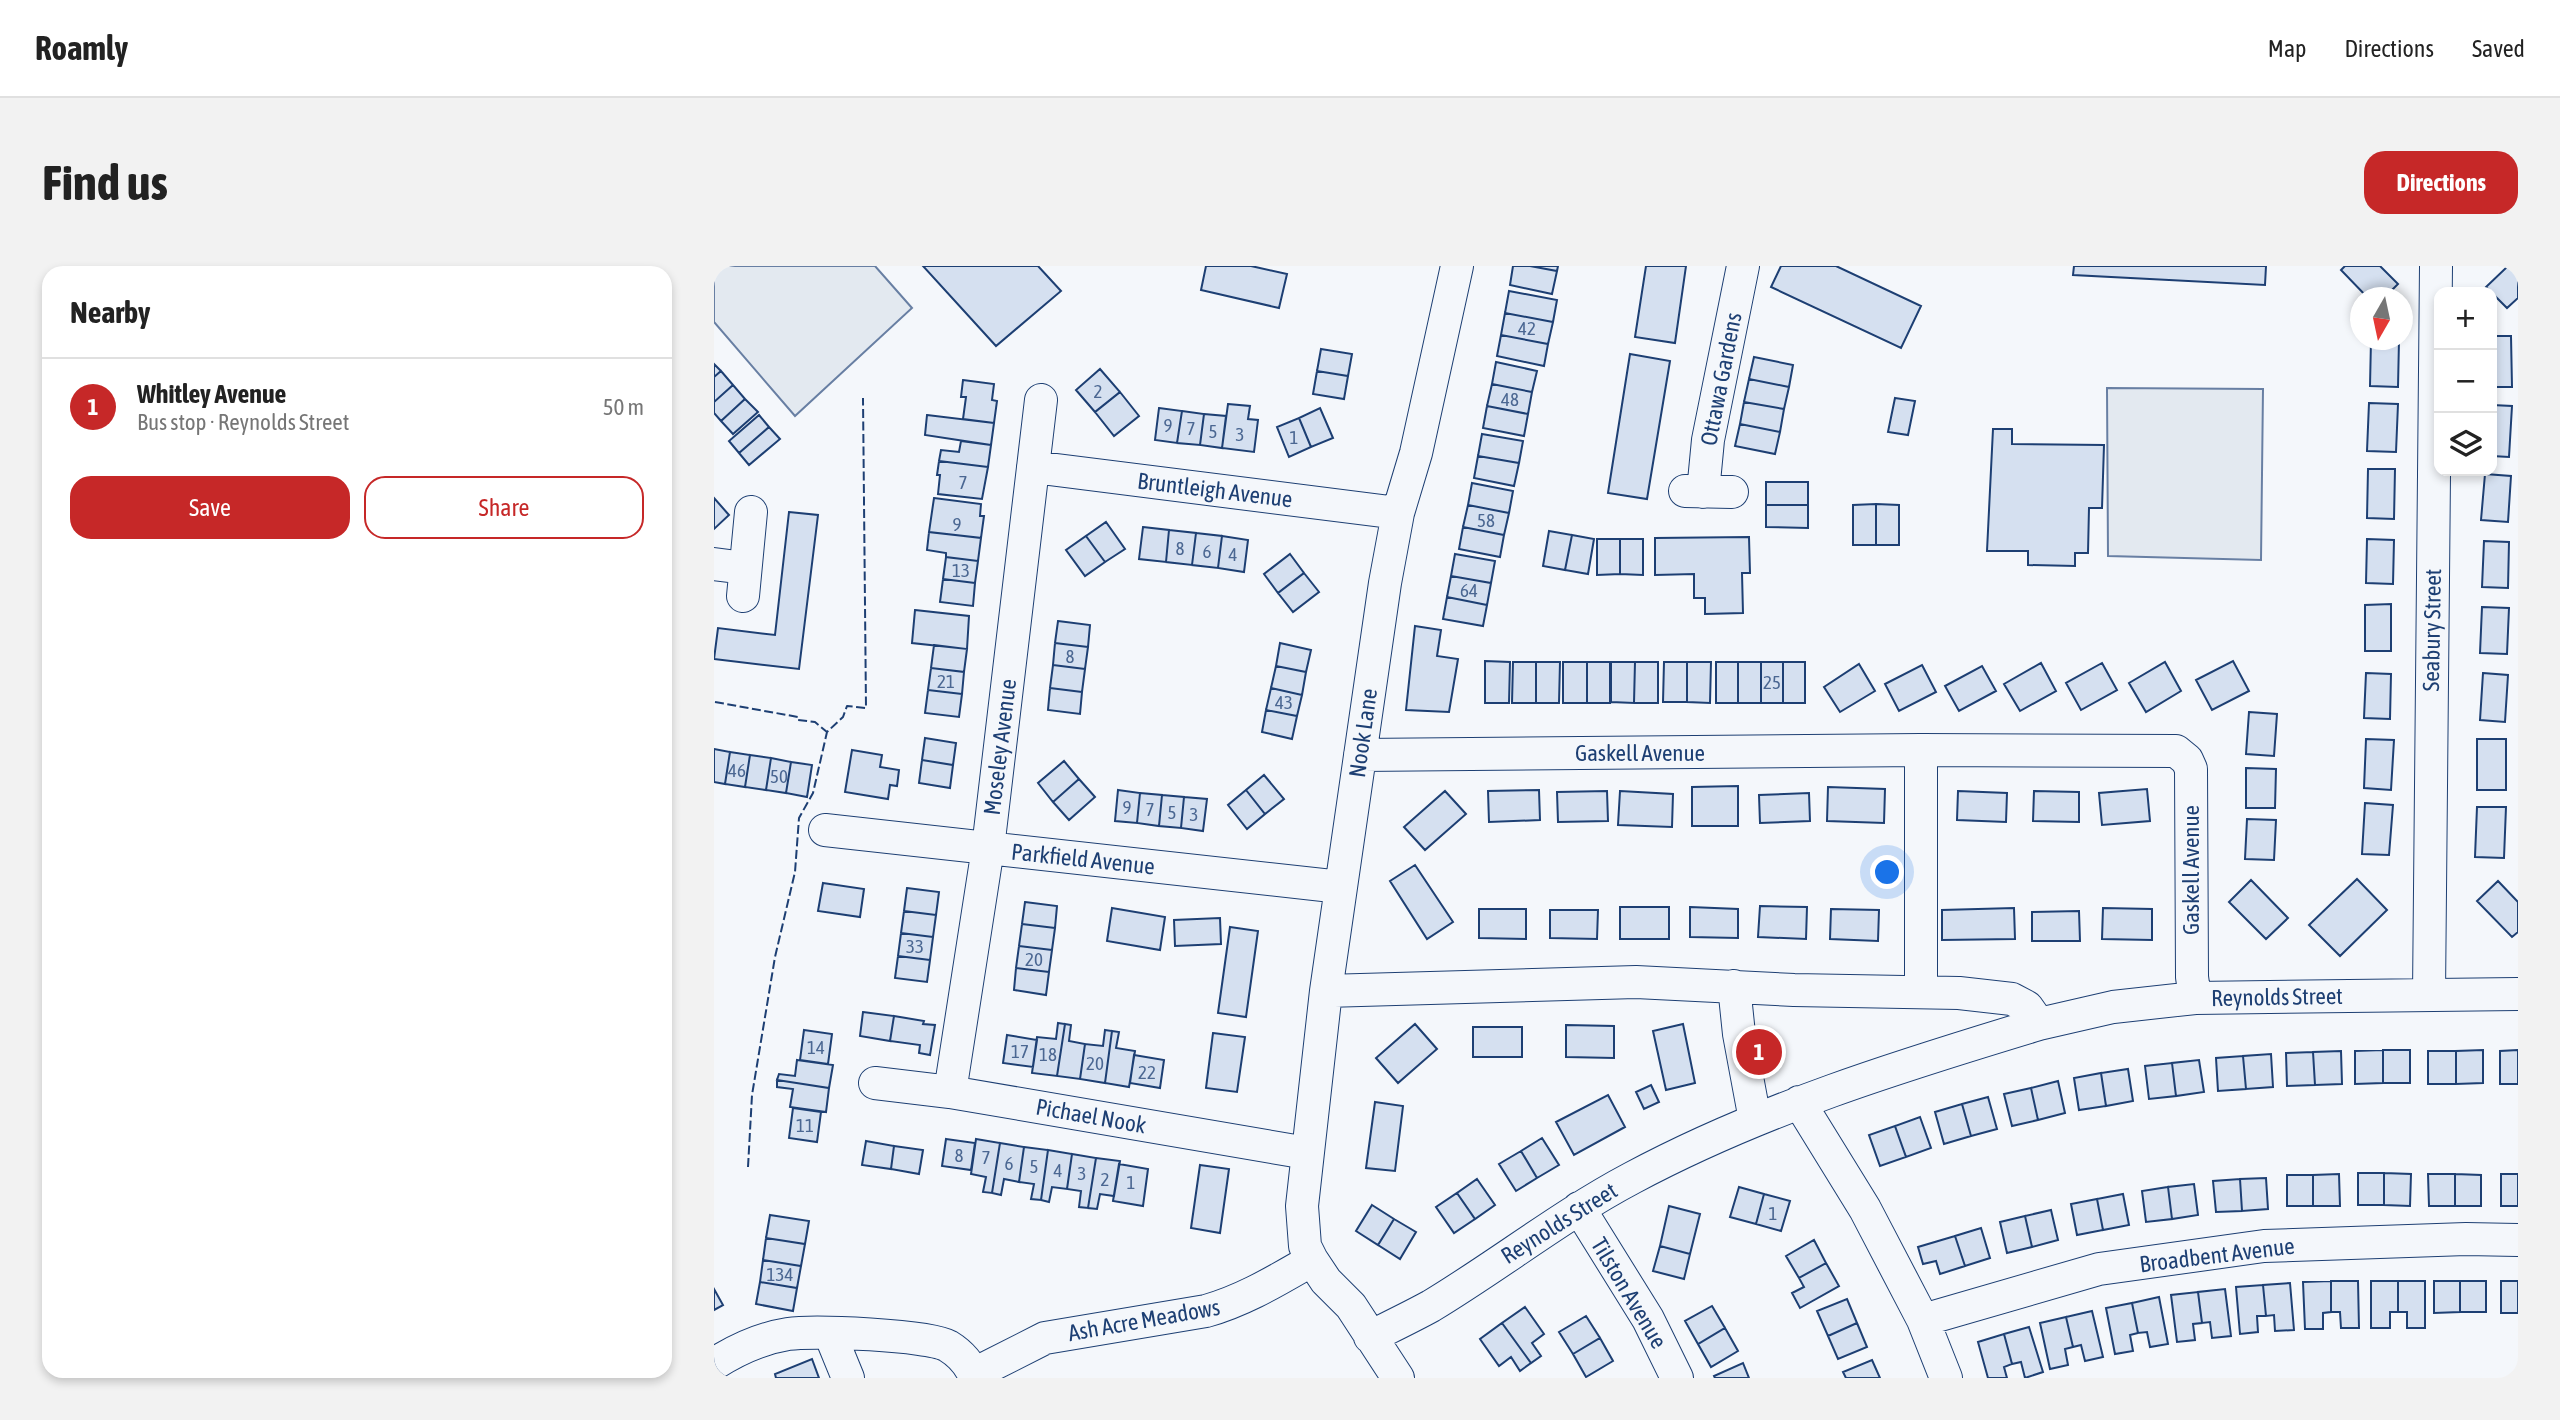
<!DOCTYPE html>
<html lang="en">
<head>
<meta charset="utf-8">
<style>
	:root { --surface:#fff; --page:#f2f2f2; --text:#222; --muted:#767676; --line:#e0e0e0; --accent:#c62828 }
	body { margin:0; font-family:"Asap Condensed",sans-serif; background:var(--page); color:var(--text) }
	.controls { position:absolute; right:21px; top:21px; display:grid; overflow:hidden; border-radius:14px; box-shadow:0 4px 10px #0003 }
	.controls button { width:63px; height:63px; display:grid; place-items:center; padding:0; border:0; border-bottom:2px solid var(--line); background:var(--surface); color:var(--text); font:35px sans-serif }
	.compass { position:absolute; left:1636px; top:21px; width:63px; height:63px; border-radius:50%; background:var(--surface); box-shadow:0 4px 10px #0003; rotate:189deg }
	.you { position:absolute; left:1174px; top:607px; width:24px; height:24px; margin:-18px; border:5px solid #fff; border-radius:50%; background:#1a73e8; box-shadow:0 0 0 10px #1a73e833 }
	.badge { display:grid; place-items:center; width:46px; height:46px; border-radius:50%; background:var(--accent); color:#fff; font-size:23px; font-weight:700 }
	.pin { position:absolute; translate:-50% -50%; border:4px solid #fff; box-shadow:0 2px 7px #0006 }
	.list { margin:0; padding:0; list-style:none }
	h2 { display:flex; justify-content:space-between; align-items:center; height:91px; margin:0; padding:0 28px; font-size:30px }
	h2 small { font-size:23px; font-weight:400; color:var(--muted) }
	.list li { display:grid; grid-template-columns:46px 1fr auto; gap:21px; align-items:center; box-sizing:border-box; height:98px; padding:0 28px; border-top:2px solid var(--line) }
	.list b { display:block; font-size:26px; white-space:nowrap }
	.list p { margin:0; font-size:23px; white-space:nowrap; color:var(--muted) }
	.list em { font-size:23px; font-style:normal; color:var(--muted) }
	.actions { display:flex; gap:14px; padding:21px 28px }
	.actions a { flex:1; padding:16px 0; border:2px solid var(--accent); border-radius:21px; text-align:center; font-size:24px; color:var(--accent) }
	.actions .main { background:var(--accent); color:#fff }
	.icon { flex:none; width:38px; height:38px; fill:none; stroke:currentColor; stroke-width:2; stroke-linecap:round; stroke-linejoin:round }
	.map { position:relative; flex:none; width:1804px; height:1112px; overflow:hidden; border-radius:21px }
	header { display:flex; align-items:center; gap:42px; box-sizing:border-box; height:98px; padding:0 35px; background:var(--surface); border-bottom:2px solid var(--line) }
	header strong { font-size:33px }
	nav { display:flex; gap:38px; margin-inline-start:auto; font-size:24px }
	.intro { display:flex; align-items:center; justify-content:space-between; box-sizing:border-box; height:168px; padding:0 42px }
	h1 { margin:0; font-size:49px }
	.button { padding:18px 32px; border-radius:21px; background:var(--accent); color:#fff; font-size:24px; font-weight:700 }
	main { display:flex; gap:42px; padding:0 42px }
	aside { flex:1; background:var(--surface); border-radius:21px; box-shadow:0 4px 10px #0003 }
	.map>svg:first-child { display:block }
</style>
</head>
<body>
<header>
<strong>Roamly</strong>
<nav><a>Map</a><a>Directions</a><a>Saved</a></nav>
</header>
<div class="intro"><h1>Find us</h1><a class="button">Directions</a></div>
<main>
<aside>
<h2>Nearby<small></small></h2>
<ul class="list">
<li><span class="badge">1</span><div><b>Whitley Avenue</b><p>Bus stop · Reynolds Street</p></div><em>50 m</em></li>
</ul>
<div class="actions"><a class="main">Save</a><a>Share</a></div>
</aside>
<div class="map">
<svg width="1804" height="1112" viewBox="0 0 1804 1112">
	<rect width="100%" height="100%" fill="#f4f7fb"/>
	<path fill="#e3e9f0" stroke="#687fa3" stroke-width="2" d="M0,0H161L198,42L81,150L0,56Z
		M1393,122L1549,123L1547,294L1394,290Z"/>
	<path fill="#d5e0f0" stroke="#1d3f73" stroke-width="2" d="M209,0H324L347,25L282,80Z
		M492,0H537L573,8L565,42L487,24Z
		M799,0H816L843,5L838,28L796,19Z
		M816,0H844L843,5Z
		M932,0H972L961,77L921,71Z
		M1067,0H1122L1207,40L1187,82L1057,21Z
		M1360,0H1552L1551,19L1359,9Z
		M1631,0H1666L1684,18L1670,32H1654L1627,4Z
		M1794,0H1804V32L1793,42L1772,21Z
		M795,25L843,34L839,56L791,47Z
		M791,47L839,56L834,78L787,69Z
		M787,69L834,78L830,100L783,90Z
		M1778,70H1797L1798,121H1778Z
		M1657,74H1685L1684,121L1656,120Z
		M607,83L638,88L634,110L603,105Z
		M916,88L956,95L933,233L894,227Z
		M1040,91L1079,99L1075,121L1035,113Z
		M782,96L823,105L818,126L778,118Z
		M0,98L7,105L0,111Z
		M386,103L406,126L381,146L362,124Z
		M7,105L19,119L0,136V111Z
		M603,105L634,110L630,133L599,128Z
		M1035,113L1075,121L1070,143L1030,136Z
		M249,114L280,118L278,134L283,135L280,157L249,153L252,131H247Z
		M778,118L818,126L814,148L773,140Z
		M19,119L31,133L7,155L0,147V136Z
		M406,126L425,150L400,170L381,146Z
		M1181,132L1201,135L1194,169L1174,166Z
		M31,133L44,146L19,168L7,155Z
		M1030,136L1070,143L1066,166L1026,158Z
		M1655,137L1684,138L1682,186L1653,185Z
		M514,138L536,140L534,153L544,154L540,186L508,182Z
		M1778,139L1798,140L1795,191L1778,190Z
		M773,140L814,148L810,170L769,162Z
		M445,142L468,145L463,177L441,174Z
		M606,142L619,172L597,181L585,152Z
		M468,145L490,148L486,179L463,177Z
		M490,148L512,150L508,182L486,179Z
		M45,149L55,161L25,187L15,175Z
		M213,149L280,157L277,179L211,169Z
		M585,152L597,181L575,191L563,161Z
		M1026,158L1066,166L1061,188L1021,180Z
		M55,161L66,173L35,199L25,187Z
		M1279,163H1298V178L1390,179L1388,242H1375L1374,287H1361V300L1314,299V285H1273Z
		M768,168L809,175L805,197L764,190Z
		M247,175L277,179L274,201L225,195L227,184L245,186Z
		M764,190L805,197L800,220L760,212Z
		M225,195L274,201L268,233L224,228L226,209H223Z
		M1654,203H1681L1680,253L1653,252Z
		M1771,208L1797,210L1794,256L1767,254Z
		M1052,216H1094V239H1052Z
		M758,217L799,225L795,247L754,239Z
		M0,232L15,249L0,263Z
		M220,232L267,238L266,250H270L267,272L215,266Z
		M1162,238L1185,239V279H1162Z
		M1162,238V279H1139V239Z
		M754,239L795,247L790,269L749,261Z
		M1052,239H1094V262L1052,261Z
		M75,246L104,249L85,403L0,393L4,362L61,369Z
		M392,256L411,283L391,296L372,270Z
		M429,261L455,264L452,296L425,293Z
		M749,261L790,269L786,291L745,283Z
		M455,264L482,267L478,299L452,296Z
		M835,265L858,269L851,304L829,300Z
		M215,266L267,272L264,295L232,291V287L213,284Z
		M482,267L508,270L504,302L478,299Z
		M858,269L880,273L874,308L851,304Z
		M372,270L391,296L371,310L352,284Z
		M508,270L534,274L530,306L504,302Z
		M1035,271L1036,307H1028L1029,347L991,348V332H980V308L941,309V272Z
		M883,273H906V308L883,309Z
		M906,273H929V309L906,308Z
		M1653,273L1680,274L1679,318L1652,317Z
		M1770,275L1795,276L1794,322L1768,321Z
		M576,288L590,307L564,327L550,308Z
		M741,288L781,295L777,317L737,310Z
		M232,291L264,295L261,317L229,313Z
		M590,307L605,326L579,346L564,327Z
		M737,310L777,317L773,339L733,331Z
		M229,313L261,317L259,340L226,336Z
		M733,331L773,339L769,360L729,353Z
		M1677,338V385H1651V339Z
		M1768,341L1795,342L1793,388L1766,387Z
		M201,344L255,350L253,383L198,377Z
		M344,355L376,359L374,381L341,377Z
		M701,360L727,364L723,390L744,393L735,446L692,444Z
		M341,377L374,381L371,403L339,399Z
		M566,377L597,384L592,406L562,400Z
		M220,379L253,383L250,406L217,402Z
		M771,395L796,396L795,437H771Z
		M1519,395L1535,425L1498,444L1482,414Z
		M799,396H822V437H798Z
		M822,396H846L845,437H822Z
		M849,396H873V437H849Z
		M873,396H896V437H873Z
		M897,396H921L920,437L897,436Z
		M921,396H944V437H920Z
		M950,396H973V436H949Z
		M973,396H997L996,437L973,436Z
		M1002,396H1024V437H1002Z
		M1024,396H1047V437H1024Z
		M1047,396H1069V437H1047Z
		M1069,396H1091V437H1069Z
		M1451,396L1467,425L1432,446L1415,417Z
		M1327,397L1342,425L1306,445L1290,418Z
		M1388,397L1403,424L1367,444L1352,417Z
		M1145,398L1161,425L1126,446L1110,421Z
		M339,399L371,403L368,426L336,422Z
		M1208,399L1222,426L1185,445L1171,418Z
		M562,400L592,406L588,429L557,422Z
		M1268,400L1282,425L1245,445L1231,420Z
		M217,402L250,406L248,428L214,424Z
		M1652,407L1677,408L1676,453L1650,452Z
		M1769,407L1794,409L1791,456L1766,454Z
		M336,422L368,426L366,448L334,444Z
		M557,422L588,429L583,450L552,444Z
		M214,424L248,428L245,451L211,447Z
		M552,444L583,450L578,473L548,466Z
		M1535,446L1563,448L1560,490L1532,488Z
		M211,472L242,477L239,499L208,494Z
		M1652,473L1680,474L1677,524L1650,522Z
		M1763,473H1792V524H1763Z
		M0,483L16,486L11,518L0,516Z
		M138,484L168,489L166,501L185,504L183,520L176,519L174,533L131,526Z
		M16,486L36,489L31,521L11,518Z
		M36,489L57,492L52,524L31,521Z
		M57,492L77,496L72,527L52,524Z
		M208,494L239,499L236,522L205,517Z
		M350,495L365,513L339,536L324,517Z
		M77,496L98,499L93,531L72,527Z
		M1532,502L1562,503L1561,542H1532Z
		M550,509L570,533L551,548L532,524Z
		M365,513L381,531L355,554L339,536Z
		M1024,520V560H978V521Z
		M1114,521L1171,523L1170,557L1113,555Z
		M1433,523L1436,555L1388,559L1385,527Z
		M404,524L426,527L423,557L401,555Z
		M532,524L551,548L533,563L514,539Z
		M825,524L826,554L775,556L774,525Z
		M731,525L752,548L711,584L690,561Z
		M893,525L894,555L844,556L843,526Z
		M906,525L959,528L958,561L904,559Z
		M1244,525L1293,527L1292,556L1243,554Z
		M1320,525L1365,526V556L1319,555Z
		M426,527L448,529L445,560L423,557Z
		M1095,527L1096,555L1046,557L1045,529Z
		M448,529L470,531L467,562L445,560Z
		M470,531L493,533L489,565L467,562Z
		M1651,537L1679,539L1675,589L1648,588Z
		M1763,541H1792L1790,592L1761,591Z
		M1533,553L1562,554L1560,594L1531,593Z
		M701,599L739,656L713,673L676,615Z
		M1643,613L1673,644L1626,690L1595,659Z
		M1537,614L1574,652L1552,673L1515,636Z
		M1784,615L1804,636V666L1798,671L1763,635Z
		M109,617L150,623L146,651L104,645Z
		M193,622L225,626L222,649L190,645Z
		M311,636L343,640L341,662L308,658Z
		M1046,640L1093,641L1092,673L1044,671Z
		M906,641H955V673H906Z
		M976,641L1024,643V672L976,671Z
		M398,642L451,651L446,684L393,675Z
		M1300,642L1301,673L1228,674V644Z
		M1389,642L1438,643V674L1388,673Z
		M765,643H812V673L765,672Z
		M1117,643L1165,644L1164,675L1116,673Z
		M836,644H884L883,673L836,672Z
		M190,645L222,649L219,671L187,667Z
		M1365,645L1366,675H1318V646Z
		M506,652L507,678L461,680L460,654Z
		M308,658L341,662L338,684L305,680Z
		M516,661L544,665L532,751L504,747Z
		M187,667L219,671L216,694L184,690Z
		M305,680L338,684L335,706L302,702Z
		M184,690L216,694L213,716L181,712Z
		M302,702L335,706L332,729L300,724Z
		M149,746L180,750L176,775L146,770Z
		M180,750L210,755L209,758L221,759L216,789L205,787L206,779L176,775Z
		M344,757L351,758L343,810L318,807L323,771L342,773Z
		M351,758L357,759L355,775L371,778L366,813L343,810Z
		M701,758L723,783L684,817L662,792Z
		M969,758L981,817L952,824L939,765Z
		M852,759L900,760V792L852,791Z
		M759,761H808V791H759Z
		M90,764L118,768L114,798L86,794Z
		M391,764L398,765L391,817L366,813L371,778L389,780Z
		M398,765L405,766L402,782L421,785L415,821L391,817Z
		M499,767L531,771L523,826L492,822Z
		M293,769L323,774L319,801L289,797Z
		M1669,784V817L1641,818V785Z
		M1669,784H1696V817H1669Z
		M1769,784V817L1742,818V785Z
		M1804,784V818H1786V785Z
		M1627,785L1628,818L1601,819L1599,786Z
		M1714,785H1742V818H1714Z
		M1599,786L1601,819L1573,820L1572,787Z
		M1557,788L1559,821L1532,823L1529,790Z
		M420,789L450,794L446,822L416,817Z
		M1529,790L1532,823L1504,825L1502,792Z
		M83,794L119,799L115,822L63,814L65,808L81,810Z
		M1485,794L1490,826L1462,830L1458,797Z
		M1458,797L1462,830L1435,833L1431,800Z
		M1414,803L1419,835L1392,840L1387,807Z
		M1387,807L1392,840L1365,844L1360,812Z
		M63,814L115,822L112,846L76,841L79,823L63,821Z
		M1344,815L1351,847L1324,854L1317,822Z
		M937,819L945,836L930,843L922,826Z
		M1317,822L1324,854L1298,860L1290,828Z
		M894,829L911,861L860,889L842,856Z
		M1274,831L1283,863L1257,870L1248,838Z
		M661,836L689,840L681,905L652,902Z
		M1248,838L1257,870L1230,878L1221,846Z
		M79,842L107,846L103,876L75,872Z
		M1206,851L1217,882L1192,891L1181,860Z
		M1181,860L1192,891L1166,900L1155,869Z
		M828,872L845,899L823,912L807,885Z
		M232,873L261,877L257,904L228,900Z
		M262,873L286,877L278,927L269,926L272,911L257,908Z
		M152,875L180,880L177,903L148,899Z
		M286,877L310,881L305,916L290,913L287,929L278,927Z
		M180,880L209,884L205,908L177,903Z
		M310,881L334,884L327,934L317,933L320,918L305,916Z
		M334,884L358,888L353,923L338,921L335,936L327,934Z
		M807,885L823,912L802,925L785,898Z
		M358,888L382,892L374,942L365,941L367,925L353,923Z
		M382,892L406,895L400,930L386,928L383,943L374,942Z
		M405,898L434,903L429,940L399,935Z
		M486,899L515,903L506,967L477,962Z
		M1644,907H1670V939H1644Z
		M1670,907L1697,908L1696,940L1670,939Z
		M1625,908L1626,940H1599V909Z
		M1714,908H1741V940H1715Z
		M1741,908L1767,909V940H1741Z
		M1787,908H1804V940H1787Z
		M1573,909H1599V940H1573Z
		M1552,912L1554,943L1528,945L1526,913Z
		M763,913L781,939L761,953L743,927Z
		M1526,913L1528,945L1502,946L1499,915Z
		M1480,918L1484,949L1458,953L1454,921Z
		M1025,921L1050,928L1042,958L1016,951Z
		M1454,921L1458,953L1432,956L1428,925Z
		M743,927L761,953L740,967L722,941Z
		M1050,928L1076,935L1067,965L1042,958Z
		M1409,928L1415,959L1389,964L1383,933Z
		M1383,933L1389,964L1363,969L1357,938Z
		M658,939L680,953L664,979L642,965Z
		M955,940L986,948L976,988L946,980Z
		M1337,944L1344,974L1318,981L1311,950Z
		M56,949L95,955L91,978L52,972Z
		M1311,950L1318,981L1293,987L1286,956Z
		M680,953L702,966L686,993L664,979Z
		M1267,962L1276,992L1251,1000L1241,970Z
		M1241,970L1251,1000L1226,1008L1222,995L1209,998L1204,981Z
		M52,972L91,978L87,1000L49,994Z
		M1100,974L1112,997L1085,1012L1072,990Z
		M946,980L976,988L970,1013L939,1005Z
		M49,994L87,1000L83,1022L46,1016Z
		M1112,997L1125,1020L1086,1042L1078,1027L1090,1021L1085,1012Z
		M1617,1015V1046L1609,1047V1063H1591L1589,1016Z
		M1617,1015H1644L1645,1062H1627L1626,1046H1617Z
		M1657,1015H1684V1046H1676V1062H1657Z
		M1684,1015H1711V1062H1693V1046H1684Z
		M1720,1015H1746V1046L1720,1047Z
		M1746,1015H1772V1046H1746Z
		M1787,1015H1804V1047H1787Z
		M46,1016L83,1022L79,1045L42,1038Z
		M1576,1017L1580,1064L1561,1065L1560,1049L1552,1050L1549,1019Z
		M1549,1019L1552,1050H1543L1544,1066L1526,1068L1522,1021Z
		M0,1023L9,1039L0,1044Z
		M1511,1023L1517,1070L1498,1072L1496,1056L1488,1057L1484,1026Z
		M1484,1026L1488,1057L1479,1058L1481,1074L1463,1076L1457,1029Z
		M1445,1031L1454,1078L1436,1081L1433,1066L1424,1067L1418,1037Z
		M1133,1033L1143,1057L1114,1070L1103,1045Z
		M1418,1037L1424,1067L1416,1069L1419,1085L1401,1088L1392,1042Z
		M998,1040L1011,1062L984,1078L971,1055Z
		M811,1041L830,1068L818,1077L827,1090L817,1097L788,1057Z
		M1378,1045L1389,1091L1371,1095L1367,1079L1359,1081L1352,1051Z
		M872,1050L886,1072L859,1088L845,1066Z
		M1352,1051L1359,1081L1351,1083L1354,1099L1336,1103L1326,1057Z
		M788,1057L817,1097L806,1105L797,1091L785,1100L766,1073Z
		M1143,1057L1153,1081L1124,1093L1114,1070Z
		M1315,1061L1329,1106L1311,1112L1307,1096L1298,1098L1290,1068Z
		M1011,1062L1024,1085L997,1101L984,1078Z
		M1290,1068L1298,1098L1290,1101L1293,1112H1274L1264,1076Z
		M886,1072L899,1095L872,1111L859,1088Z
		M98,1093L105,1112H62L61,1108Z
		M1158,1094L1166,1112H1132L1129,1106Z
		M1029,1097L1035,1112H1001L1000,1110Z"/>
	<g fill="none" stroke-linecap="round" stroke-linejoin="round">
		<g stroke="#1d3f73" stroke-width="34">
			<path id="minor" d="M319,201L684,247
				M971,225L1018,226
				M989,226L994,174L1029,0
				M0,298L31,302
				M29,330L37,246
				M1207,484V726
				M646,489L1207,484L1462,485L1473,494L1477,503L1478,711L1481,732
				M111,564L627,621
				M1020,720L1025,768L1041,854
				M612,725L922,716L1080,724L1245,727L1298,733L1313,741L1325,758L1399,741L1481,732L1804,728
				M1715,728L1722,0
				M161,817L236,826L593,887
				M236,826L274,582L327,134
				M1085,836L1151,943L1209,1054L1232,1112
				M865,942L934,1053L963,1112
				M1209,1054L1385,1003L1550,980L1752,973L1804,974
				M116,1068L134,1112
				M656,1071C676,1061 697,1051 717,1040C785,999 848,949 918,912C1047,843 1186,800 1325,758
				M0,1098C22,1084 49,1072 74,1068C99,1064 215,1069 234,1080C247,1088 256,1098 261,1112
				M260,1108L331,1072L492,1045C531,1034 563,1014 598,994
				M684,1112L637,1040L612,1015L598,994L591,980L588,940L612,725L671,317L684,247L702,187L743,0"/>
		</g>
		<use href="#minor" stroke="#f4f7fb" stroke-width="32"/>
		<path stroke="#1d3f73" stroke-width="2" stroke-dasharray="9 3.5" stroke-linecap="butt" d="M1,436L84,451V454L101,456L113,466
			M34,901L38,829L61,691L81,606L85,552L99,527L113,466L129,451L133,440L152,442L149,132"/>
	</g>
	<g text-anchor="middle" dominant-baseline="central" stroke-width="5" stroke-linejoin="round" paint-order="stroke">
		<g font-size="19" fill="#4b6792">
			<text x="813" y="62">42</text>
			<text x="384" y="125">2</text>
			<text x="796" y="133">48</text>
			<text x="454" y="159">9</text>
			<text x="477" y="162">7</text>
			<text x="499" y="165">5</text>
			<text x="526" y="168">3</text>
			<text x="580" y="171">1</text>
			<text x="249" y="216">7</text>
			<text x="772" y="254">58</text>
			<text x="243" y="258">9</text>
			<text x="466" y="282">8</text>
			<text x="493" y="285">6</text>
			<text x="519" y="288">4</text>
			<text x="247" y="304">13</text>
			<text x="755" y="324">64</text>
			<text x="356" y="390">8</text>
			<text x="232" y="415">21</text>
			<text x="1058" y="416">25</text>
			<text x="570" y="436">43</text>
			<text x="23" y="504">46</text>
			<text x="65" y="510">50</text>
			<text x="413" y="541">9</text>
			<text x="436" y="543">7</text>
			<text x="458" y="546">5</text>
			<text x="480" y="548">3</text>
			<text x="201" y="680">33</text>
			<text x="320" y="693">20</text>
			<text x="102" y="781">14</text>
			<text x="306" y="785">17</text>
			<text x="334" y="788">18</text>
			<text x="381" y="797">20</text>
			<text x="433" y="806">22</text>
			<text x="91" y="859">11</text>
			<text x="245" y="889">8</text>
			<text x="272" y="891">7</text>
			<text x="295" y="897">6</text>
			<text x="320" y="900">5</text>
			<text x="344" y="904">4</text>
			<text x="368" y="907">3</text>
			<text x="391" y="913">2</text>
			<text x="417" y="916">1</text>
			<text x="1059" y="947">1</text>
			<text x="66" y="1008">134</text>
		</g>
		<g font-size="23" fill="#1d3f73" stroke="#f4f7fb">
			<text transform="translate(1007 113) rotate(-79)">Ottawa Gardens</text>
			<text transform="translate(501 224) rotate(7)">Bruntleigh Avenue</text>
			<text transform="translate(1718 364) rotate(-89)">Seabury Street</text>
			<text transform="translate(649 467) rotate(-82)">Nook Lane</text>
			<text transform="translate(286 481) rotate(-83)">Moseley Avenue</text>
			<text x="926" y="487">Gaskell Avenue</text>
			<text transform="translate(369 593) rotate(6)">Parkfield Avenue</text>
			<text transform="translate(1477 604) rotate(-90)">Gaskell Avenue</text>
			<text transform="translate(1563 731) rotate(-1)">Reynolds Street</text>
			<text transform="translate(377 850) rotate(10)">Pichael Nook</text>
			<text transform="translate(845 957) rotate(-32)">Reynolds Street</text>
			<text transform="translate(1503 989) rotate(-7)">Broadbent Avenue</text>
			<text transform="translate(915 1027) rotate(59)">Tilston Avenue</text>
			<text transform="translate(430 1054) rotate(-10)">Ash Acre Meadows</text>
		</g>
	</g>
</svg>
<div class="controls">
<button>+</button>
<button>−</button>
<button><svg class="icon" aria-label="layers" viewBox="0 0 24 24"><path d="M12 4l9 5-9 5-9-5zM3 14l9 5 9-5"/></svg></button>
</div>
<svg class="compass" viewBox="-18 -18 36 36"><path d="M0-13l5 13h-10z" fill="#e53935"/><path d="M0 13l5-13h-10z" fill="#767676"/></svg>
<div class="you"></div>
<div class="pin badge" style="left:1045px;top:786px">1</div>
</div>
</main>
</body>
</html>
